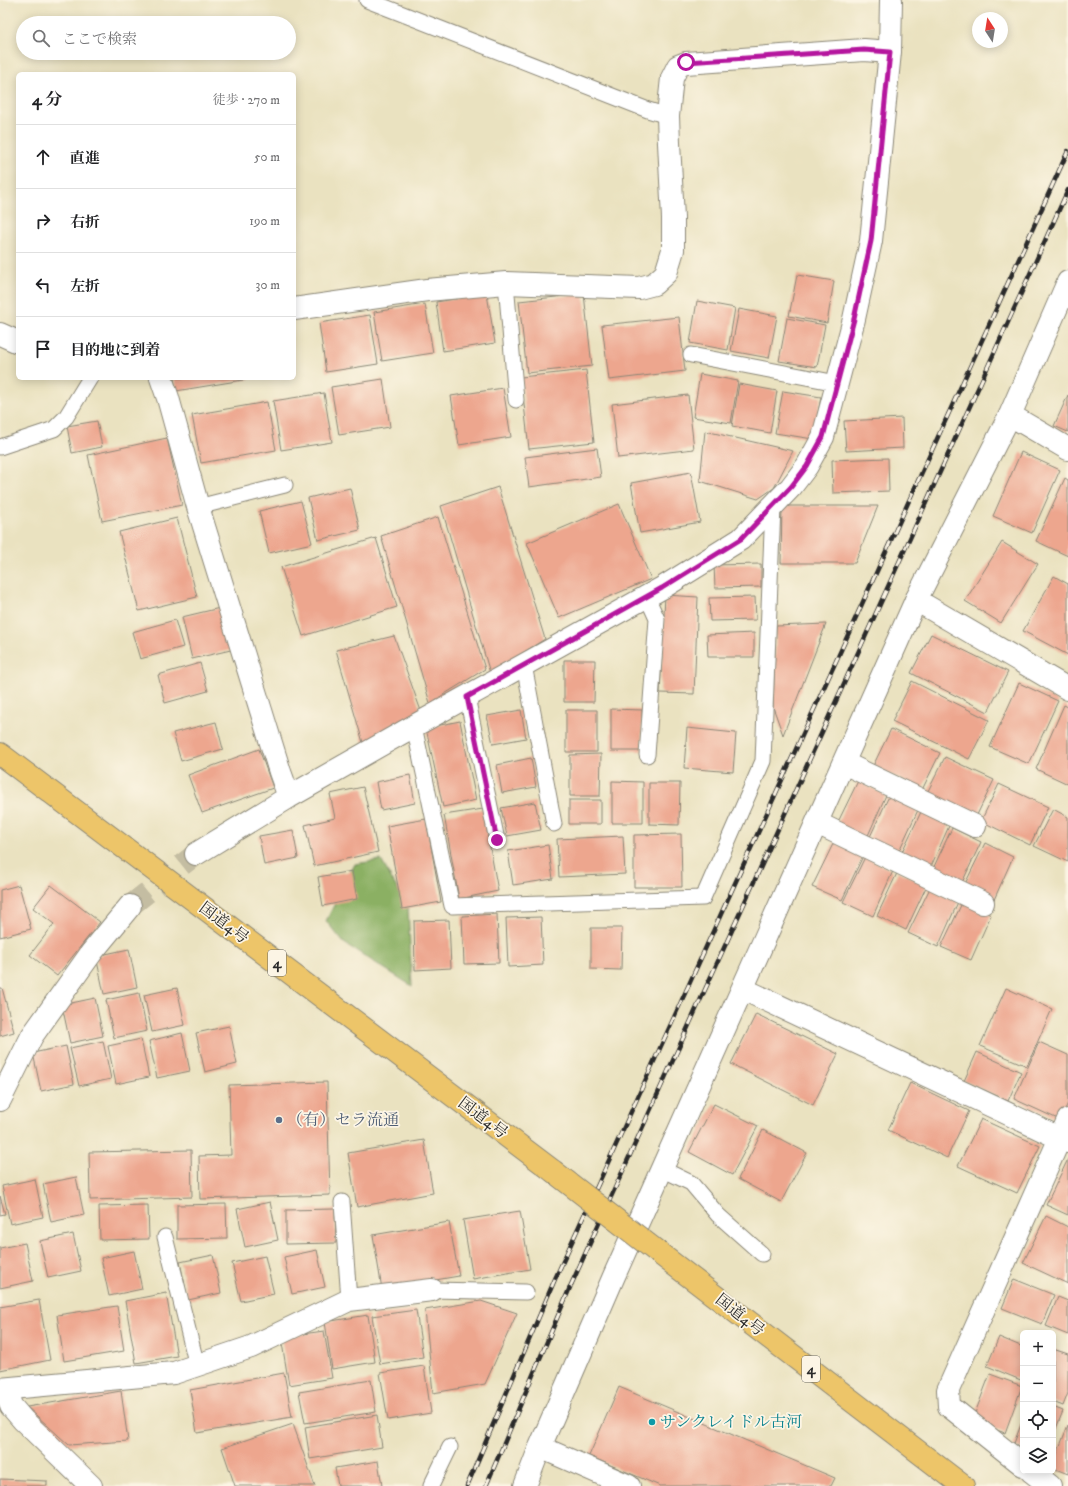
<!DOCTYPE html>
<html lang="ja">
<head>
<meta charset="utf-8">
<style>
	:root { --surface:#fff; --page:#f2f2f2; --text:#202124; --muted:#757577; --line:#e0e0e0 }
	body { margin:0; font-family:"IM FELL DW Pica","Noto Serif JP",serif; background:var(--page); color:var(--text) }
	.controls { position:absolute; right:12px; bottom:12px; display:grid; overflow:hidden; border-radius:6px; box-shadow:0 2px 10px #0003 }
	.controls button { width:36px; height:36px; display:grid; place-items:center; padding:0; border:0; border-bottom:1px solid var(--line); background:var(--surface); color:var(--text); font:20px sans-serif }
	.compass { position:absolute; left:972px; top:12px; width:36px; height:36px; border-radius:50%; background:var(--surface); box-shadow:0 2px 10px #0003; rotate:348deg }
	.stop { position:absolute; width:12px; height:12px; margin:-9px; border:3px solid #b5179e; border-radius:50%; background:#fff }
	.stop.end { background:#b5179e; border-color:#fff; box-shadow:0 1px 4px #0008 }
	.list { margin:0; padding:0; list-style:none }
	h2 { display:flex; justify-content:space-between; align-items:center; height:52px; margin:0; padding:0 16px; font-size:17px }
	h2 small { font-size:13px; font-weight:400; color:var(--muted) }
	.list li { display:grid; grid-template-columns:26px 1fr auto; gap:12px; align-items:center; box-sizing:border-box; height:64px; padding:0 16px; border-top:1px solid var(--line) }
	.list b { display:block; font-size:15px; white-space:nowrap }
	.list em { font-size:13px; font-style:normal; color:var(--muted) }
	.icon { flex:none; width:22px; height:22px; fill:none; stroke:currentColor; stroke-width:2; stroke-linecap:round; stroke-linejoin:round }
	.map { position:relative; flex:none; width:1068px; height:1486px; overflow:hidden }
	.search { position:absolute; background:var(--surface); box-shadow:0 2px 10px #0003; left:16px; top:16px; width:280px; height:44px; display:flex; align-items:center; gap:10px; box-sizing:border-box; padding:0 14px; border-radius:22px; color:var(--muted); font-size:15px }
	.panel { position:absolute; background:var(--surface); box-shadow:0 2px 10px #0003; left:16px; top:72px; width:280px; height:308px; border-radius:6px }
	.map>svg:first-child { display:block }
</style>
</head>
<body>
<div class="map">
<svg width="1068" height="1486" viewBox="0 0 1068 1486">
	<rect width="100%" height="100%" fill="#fcf5e5"/>
	<filter id="ink" filterUnits="userSpaceOnUse"><feTurbulence type="fractalNoise" baseFrequency=".025" numOctaves="2"/><feDisplacementMap in="SourceGraphic" scale="8" xChannelSelector="R" yChannelSelector="G"/><feConvolveMatrix kernelMatrix="1 2 1 2 8 2 1 2 1" color-interpolation-filters="sRGB"/></filter>
	<filter id="wash" filterUnits="userSpaceOnUse"><feTurbulence type="fractalNoise" baseFrequency=".012" numOctaves="4" result="noise"/><feDisplacementMap in="SourceGraphic" scale="16" xChannelSelector="R" yChannelSelector="G"/><feGaussianBlur stdDeviation="0.9" result="paint"/><feColorMatrix in="noise" values="0 0 0 0 0 0 0 0 0 0 0 0 0 0 0 0 0 1.4 0 .05"/><feComposite in="paint" operator="in"/></filter>
	<g filter="url(#wash)">
		<rect width="100%" height="100%" fill="#eae2c0"/>
		<path fill="#8bb064" stroke="#5b6e48" d="M381,860L408,908L412,986L344,943L326,921L355,864Z"/>
		<g id="blocks">
			<path fill="#eda68e" d="M797,275L834,281L827,323L789,316Z
				M487,294L495,343L443,351L436,302Z
				M584,294L592,366L527,373L519,301Z
				M697,301L735,308L728,350L690,343Z
				M425,304L433,353L382,361L374,312Z
				M739,309L777,316L769,358L731,351Z
				M370,315L378,364L326,372L319,323Z
				M679,317L685,371L609,380L602,325Z
				M787,318L825,325L817,367L779,361Z
				M586,370L594,442L529,449L521,377Z
				M700,374L738,381L731,423L693,417Z
				M174,378H249V379L176,391Z
				M383,379L390,427L339,435L331,387Z
				M739,384L777,391L770,433L732,426Z
				M503,388L511,437L459,445L451,396Z
				M783,391L821,397L813,439L775,433Z
				M324,393L332,442L281,450L273,401Z
				M688,395L694,449L618,458L612,404Z
				M1068,395V432L1054,426Z
				M267,402L276,450L201,463L192,415Z
				M902,418L903,448L846,451L844,421Z
				M97,421L102,447L72,453L67,426Z
				M705,431L793,451L774,488L758,499L700,481Z
				M167,438L182,505L102,521L88,455Z
				M597,448L601,477L529,487L525,457Z
				M1021,452L1060,470L1032,533L993,516Z
				M888,458L889,491L833,493L832,460Z
				M691,472L700,522L640,533L631,483Z
				M1065,478L1068,480V556L1036,541Z
				M498,487L545,639L490,673L441,506Z
				M350,488L360,530L318,540L308,498Z
				M301,501L312,543L269,553L259,511Z
				M619,504L651,579L559,618L527,543Z
				M782,506H878L855,563H781Z
				M438,517L485,669L430,703L381,536Z
				M177,518L197,597L139,611L119,532Z
				M376,538L397,607L303,636L281,567Z
				M1002,542L1038,564L1001,623L965,601Z
				M761,564V587L715,588L714,565Z
				M1054,576L1068,584V655L1023,631Z
				M665,595L698,597L694,694L660,693Z
				M755,597L756,620L710,621L709,598Z
				M224,607L235,649L192,659L182,617Z
				M175,620L183,647L140,659L132,632Z
				M826,624L783,735L773,707L776,626Z
				M754,633V657H708L707,635Z
				M931,634L1008,672L988,712L911,673Z
				M394,636L421,711L364,746L336,650Z
				M564,660H595L594,702H564Z
				M200,663L208,691L165,703L158,675Z
				M912,681L989,720L969,759L892,721Z
				M1019,683L1058,701L1029,764L990,747Z
				M1064,705L1068,707V784L1036,769Z
				M611,709L642,710V751H611Z
				M521,710L526,738L493,744L487,716Z
				M566,710H597V752H566Z
				M460,721L476,800L443,807L426,728Z
				M216,722L223,749L181,761L173,733Z
				M687,728L736,733L733,772L684,768Z
				M891,729L940,753L922,790L873,766Z
				M259,749L273,788L202,813L188,775Z
				M601,754L600,796H570V755Z
				M945,757L994,780L976,817L927,793Z
				M531,758L536,787L502,793L497,765Z
				M410,775L415,803L381,810L376,782Z
				M612,781L643,782V823H612Z
				M858,781L886,795L866,840L836,826Z
				M649,783H680L679,825L649,824Z
				M999,784L1048,807L1030,845L981,821Z
				M363,787L378,852L314,866L305,825L335,818L330,794Z
				M889,796L918,810L897,855L868,841Z
				M569,800H601V824H569Z
				M535,802L541,830L507,836L501,808Z
				M483,809L498,891L459,899L444,815Z
				M1053,809L1068,817V862L1034,846Z
				M921,812L949,826L929,871L899,858Z
				M426,819L441,902L402,909L387,826Z
				M952,828L981,842L960,887L931,873Z
				M293,830L298,858L264,865L259,836Z
				M681,834L682,887H634V835Z
				M623,836L625,874L559,877L557,839Z
				M834,842L863,856L842,900L812,887Z
				M985,843L1013,857L993,902L963,888Z
				M548,845L553,879L513,885L508,851Z
				M865,857L893,871L873,916L843,902Z
				M352,871L357,899L323,906L318,877Z
				M898,871L927,885L906,930L877,916Z
				M19,885L31,929L0,937V890Z
				M51,885L100,922L57,976L30,955L54,924L33,908Z
				M930,888L958,902L938,947L908,933Z
				M963,901L991,915L971,960L941,947Z
				M497,914L499,963L464,964L462,916Z
				M541,917L543,965L508,967L506,918Z
				M449,920L451,968L415,970L414,921Z
				M591,928H622L621,970L591,969Z
				M129,949L137,987L104,994L96,956Z
				M0,988H2L14,1032L0,1036Z
				M177,988L185,1025L152,1032L144,995Z
				M1006,988L1052,1009L1027,1066L980,1046Z
				M139,993L147,1031L114,1038L106,1000Z
				M95,998L103,1036L70,1043L62,1005Z
				M756,1014L838,1054L813,1105L731,1064Z
				M229,1026L237,1064L205,1072L196,1033Z
				M182,1033L190,1071L157,1078L149,1041Z
				M141,1039L149,1077L116,1084L108,1046Z
				M103,1041L111,1079L79,1086L70,1048Z
				M1039,1042L1068,1055V1103L1060,1120L1014,1099Z
				M66,1046L74,1084L41,1091L33,1053Z
				M977,1052L1021,1072L1008,1101L964,1081Z
				M327,1082L330,1195L200,1199L199,1156L231,1155L229,1085Z
				M910,1083L969,1111L947,1158L888,1130Z
				M714,1104L758,1126L732,1175L689,1152Z
				M981,1119L1040,1146L1017,1193L958,1166Z
				M763,1130L807,1153L781,1202L738,1179Z
				M424,1140L433,1193L357,1207L348,1153Z
				M191,1150L192,1197L90,1200L89,1152Z
				M1068,1159V1215L1046,1205Z
				M76,1177L84,1215L51,1222L43,1184Z
				M35,1179L43,1217L10,1224L2,1186Z
				M0,1196L5,1214L0,1215Z
				M270,1202L278,1240L245,1247L237,1209Z
				M226,1204L227,1238L177,1239V1205Z
				M148,1205L149,1239L100,1240L99,1206Z
				M335,1209L336,1243L286,1244V1210Z
				M520,1211L530,1269L473,1279L463,1220Z
				M1046,1216L1068,1227V1284L1023,1263Z
				M449,1222L459,1276L382,1289L373,1235Z
				M73,1234L81,1271L48,1278L40,1241Z
				M25,1243L33,1281L0,1288V1248Z
				M317,1250L325,1287L292,1294L284,1257Z
				M134,1251L142,1289L109,1296L101,1258Z
				M213,1255L221,1293L188,1300L180,1262Z
				M265,1256L274,1294L241,1301L232,1263Z
				M1014,1279L1054,1295L1042,1324L1002,1308Z
				M166,1293L177,1356L136,1363L125,1301Z
				M1058,1297L1068,1301V1335L1046,1326Z
				M39,1300L50,1360L0,1370V1307Z
				M481,1301L517,1313L485,1384L433,1393L425,1310Z
				M117,1306L124,1351L64,1361L57,1315Z
				M416,1310L423,1357L380,1364L372,1316Z
				M368,1315L375,1362L332,1369L325,1322Z
				M324,1331L332,1378L289,1385L281,1337Z
				M999,1337L1023,1347V1381L987,1366Z
				M1053,1349L1068,1354V1393L1063,1406L1053,1402Z
				M424,1366L431,1413L388,1420L380,1373Z
				M284,1373L292,1417L197,1433L190,1390Z
				M990,1374L1022,1386L1005,1433L972,1421Z
				M371,1380L376,1412L305,1423L299,1392Z
				M619,1387L835,1478L831,1486H660L589,1456Z
				M121,1391L128,1441L69,1445L27,1407Z
				M1053,1407L1063,1411L1053,1436Z
				M377,1415L382,1447L310,1459L305,1427Z
				M1023,1419V1449L1013,1446Z
				M293,1424L315,1486H235L222,1448Z
				M1068,1425V1474L1053,1468V1464Z
				M378,1461L382,1486H338L335,1468Z
				M0,1479L47,1481V1486H0Z"/>
		</g>
	</g>
	<g filter="url(#ink)">
		<use href="#blocks" fill-opacity="0" stroke="#8a8676" stroke-width="1"/>
		<g fill="none" stroke-linecap="round" stroke-linejoin="round">
			<path stroke="#c4bda2" stroke-width="22" stroke-dasharray="22 11" stroke-linecap="butt" d="M130,906L196,854"/>
			<g stroke="#8a8676" stroke-width="17">
				<path id="service" d="M367,0L648,110L668,116
					M506,283L516,400
					M691,355L837,383
					M0,447L54,429L66,417L90,378
					M198,507L285,485
					M647,597L657,619L647,755
					M524,665L554,824
					M467,697L497,840
					M414,726L452,906L703,898L763,761L773,506
					M662,1169L691,1183L718,1215L762,1254
					M342,1202L349,1300
					M165,1237L197,1366
					M432,1290L526,1292
					M431,1486L450,1447"/>
			</g>
			<g stroke="#8a8676" stroke-width="24">
				<path id="minor" d="M294,309L427,290L506,283L639,288L654,284L666,273L673,250V218L669,143L668,116L672,78L678,66L686,63L864,50L890,52
					M0,334L18,342
					M161,378L168,398L198,507L280,772L289,797
					M1010,415L1068,449
					M844,763L975,826
					M817,823L983,903
					M196,854L289,797L414,726L662,588L741,539L791,487L807,466L823,437L854,319L871,241L890,52L891,0
					M743,989L1068,1142
					M0,1100L32,1036L92,952L130,906
					M0,1389L174,1373L251,1347L349,1300L432,1290
					M6,1389L11,1406L23,1420L91,1486
					M540,1447L629,1486
					M1023,1465L949,1406L948,1390L1068,1120
					M1031,1471L1050,1486
					M525,1486L540,1447L614,1276L916,600L1010,415L1068,282"/>
			</g>
			<g stroke="#8a8676" stroke-width="24">
				<path id="tertiary" d="M916,600L1068,689"/>
			</g>
			<g stroke="#8a8676" stroke-width="24">
				<path id="trunk" d="M0,754L553,1171
					M659,1253L963,1486"/>
			</g>
			<use href="#service" stroke="#fff" stroke-width="15"/>
			<use href="#minor" stroke="#fff" stroke-width="22"/>
			<use href="#tertiary" stroke="#fff" stroke-width="22"/>
			<use href="#trunk" stroke="#edc569" stroke-width="22"/>
			<g stroke="#2b2b2b" stroke-width="4.5">
				<path id="rail" d="M467,1486L555,1279L1068,151
					M486,1486L571,1285L1068,190"/>
			</g>
			<use href="#rail" stroke="#fcf5e5" stroke-width="3" stroke-dasharray="9" stroke-linecap="butt"/>
			<g stroke="#8a8676" stroke-width="24" stroke-linecap="butt">
				<path id="trunk-bridge" d="M553,1171L659,1253"/>
			</g>
			<use href="#trunk-bridge" stroke="#edc569" stroke-width="22"/>
		</g>
	</g>
	<g fill="none" stroke-linecap="round" stroke-linejoin="round" filter="url(#ink)">
		<path stroke="#b5179e" stroke-width="5" d="M497,840L467,697L662,588L741,539L791,487L807,466L823,437L854,319L871,241L890,52L864,50L686,62"/>
	</g>
	<circle fill="#5c6f8a" stroke="#fcf5e5" stroke-width="1.5" cx="279" cy="1120" r="4"/>
	<circle fill="#0f9aa8" stroke="#fcf5e5" stroke-width="1.5" cx="652" cy="1422" r="4"/>
	<g text-anchor="middle" dominant-baseline="central" stroke-width="3.5" stroke-linejoin="round" paint-order="stroke">
		<g fill="#fcf5e5" stroke="#6a6863" stroke-width="1">
			<rect x="268" y="950" width="18" height="26" rx="3"/>
			<rect x="802" y="1356" width="18" height="26" rx="3"/>
		</g>
		<g font-size="15" font-weight="bold" fill="#2b2b2b">
			<text x="277" y="963">4</text>
			<text x="811" y="1369">4</text>
		</g>
		<g font-size="16" fill="#2b2b2b" stroke="#fcf5e5">
			<text transform="translate(224 923) rotate(37)">国道4号</text>
			<text transform="translate(483 1118) rotate(37)">国道4号</text>
			<text transform="translate(740 1315) rotate(38)">国道4号</text>
		</g>
		<g font-size="16" fill="#4e5e75" stroke="#fcf5e5" text-anchor="start">
			<text x="287" y="1120">（有）セラ流通</text>
		</g>
		<g font-size="16" fill="#0d838f" stroke="#fcf5e5" text-anchor="start">
			<text x="660" y="1422">サンクレイドル古河</text>
		</g>
	</g>
</svg>
<div class="controls">
<button>+</button>
<button>−</button>
<button><svg class="icon" aria-label="locate" viewBox="0 0 24 24"><circle cx="12" cy="12" r="6"/><path d="M12 2v4M12 18v4M2 12h4M18 12h4"/></svg></button>
<button><svg class="icon" aria-label="layers" viewBox="0 0 24 24"><path d="M12 4l9 5-9 5-9-5zM3 14l9 5 9-5"/></svg></button>
</div>
<svg class="compass" viewBox="-18 -18 36 36"><path d="M0-13l5 13h-10z" fill="#e53935"/><path d="M0 13l5-13h-10z" fill="#757577"/></svg>
<div class="stop" style="left:686px;top:62px"></div>
<div class="stop end" style="left:497px;top:840px"></div>
<div class="search"><svg class="icon" aria-label="search" viewBox="0 0 24 24"><circle cx="10" cy="10" r="6"/><path d="M15 15l6 6"/></svg>ここで検索</div>
<section class="panel">
<h2>4 分<small>徒歩 · 270 m</small></h2>
<ul class="list">
<li><svg class="icon" aria-label="ahead" viewBox="0 0 24 24"><path d="M12 20V5M6 11l6-6 6 6"/></svg><div><b>直進</b></div><em>50 m</em></li>
<li><svg class="icon" aria-label="right" viewBox="0 0 24 24"><path d="M7 20v-9h11M14 6l5 5-5 5"/></svg><div><b>右折</b></div><em>190 m</em></li>
<li><svg class="icon" aria-label="left" viewBox="0 0 24 24"><path d="M17 20v-9H6M10 6l-5 5 5 5"/></svg><div><b>左折</b></div><em>30 m</em></li>
<li><svg class="icon" aria-label="arrive" viewBox="0 0 24 24"><path d="M6 21V4h12l-3 4 3 4H6"/></svg><div><b>目的地に到着</b></div></li>
</ul>
</section>
</div>
</body>
</html>
